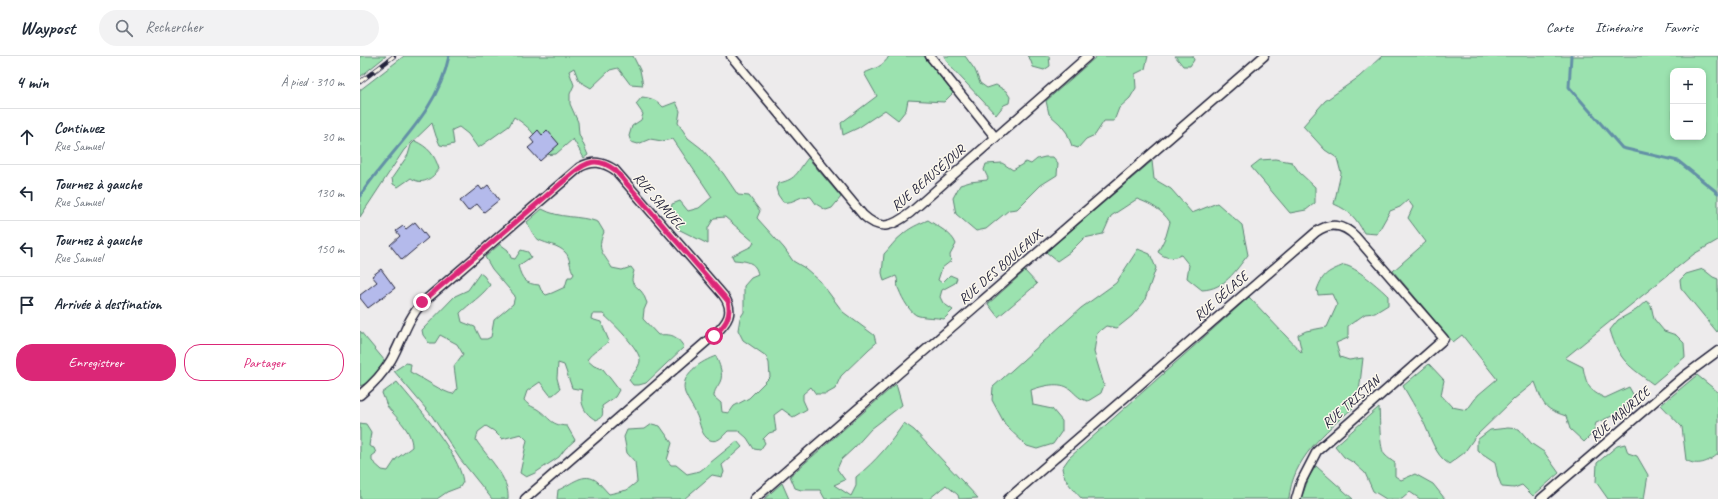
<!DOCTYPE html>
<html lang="fr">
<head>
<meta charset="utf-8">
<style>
	:root { --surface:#fff; --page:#f2f2f3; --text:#1f2937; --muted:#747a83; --line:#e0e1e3; --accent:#db2777 }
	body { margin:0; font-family:Caveat,sans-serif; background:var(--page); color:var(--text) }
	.controls { position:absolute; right:12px; top:12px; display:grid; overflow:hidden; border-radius:8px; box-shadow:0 2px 6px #0003 }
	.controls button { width:36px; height:36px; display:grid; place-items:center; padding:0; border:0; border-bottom:1px solid var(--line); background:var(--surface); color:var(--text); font:20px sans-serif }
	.stop { position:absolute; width:12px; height:12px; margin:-9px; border:3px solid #db2777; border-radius:50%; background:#fff }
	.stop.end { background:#db2777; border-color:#fff; box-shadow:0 1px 4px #0008 }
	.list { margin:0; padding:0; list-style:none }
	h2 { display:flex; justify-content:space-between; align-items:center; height:52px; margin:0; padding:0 16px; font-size:17px }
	h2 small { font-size:13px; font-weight:400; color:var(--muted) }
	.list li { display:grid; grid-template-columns:26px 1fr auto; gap:12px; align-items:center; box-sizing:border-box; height:56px; padding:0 16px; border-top:1px solid var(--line) }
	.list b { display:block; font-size:15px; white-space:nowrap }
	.list p { margin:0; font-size:13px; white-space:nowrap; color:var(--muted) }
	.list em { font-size:13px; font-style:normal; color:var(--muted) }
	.actions { display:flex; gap:8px; padding:12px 16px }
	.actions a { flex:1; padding:9px 0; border:1px solid var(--accent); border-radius:16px; text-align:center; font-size:14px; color:var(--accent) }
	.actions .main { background:var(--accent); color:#fff }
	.icon { flex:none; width:22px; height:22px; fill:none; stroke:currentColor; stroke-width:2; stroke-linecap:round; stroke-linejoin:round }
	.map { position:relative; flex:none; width:1358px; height:443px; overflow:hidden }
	header { display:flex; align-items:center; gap:24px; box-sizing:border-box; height:56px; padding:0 20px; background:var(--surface); border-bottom:1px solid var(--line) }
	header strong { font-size:19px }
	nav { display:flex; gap:22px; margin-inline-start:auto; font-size:14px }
	.search { width:280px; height:36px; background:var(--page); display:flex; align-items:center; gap:10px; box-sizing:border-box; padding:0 14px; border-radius:22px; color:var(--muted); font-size:15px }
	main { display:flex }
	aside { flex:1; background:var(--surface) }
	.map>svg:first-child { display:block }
</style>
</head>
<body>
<header>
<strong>Waypost</strong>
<div class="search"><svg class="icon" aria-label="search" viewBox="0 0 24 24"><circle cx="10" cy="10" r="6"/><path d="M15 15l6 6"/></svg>Rechercher</div>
<nav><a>Carte</a><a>Itinéraire</a><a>Favoris</a></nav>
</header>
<main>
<aside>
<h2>4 min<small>À pied · 310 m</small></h2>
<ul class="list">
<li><svg class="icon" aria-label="ahead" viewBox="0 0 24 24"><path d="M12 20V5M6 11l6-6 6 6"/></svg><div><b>Continuez</b><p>Rue Samuel</p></div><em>30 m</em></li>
<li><svg class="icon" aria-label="left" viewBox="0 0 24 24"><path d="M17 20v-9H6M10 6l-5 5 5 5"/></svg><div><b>Tournez à gauche</b><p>Rue Samuel</p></div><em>130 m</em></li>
<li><svg class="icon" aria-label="left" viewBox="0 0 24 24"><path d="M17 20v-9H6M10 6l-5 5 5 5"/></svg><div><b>Tournez à gauche</b><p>Rue Samuel</p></div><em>150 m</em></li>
<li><svg class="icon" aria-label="arrive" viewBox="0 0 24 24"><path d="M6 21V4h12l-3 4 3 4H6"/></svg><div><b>Arrivée à destination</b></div></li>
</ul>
<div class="actions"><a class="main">Enregistrer</a><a>Partager</a></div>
</aside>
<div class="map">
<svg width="1358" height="443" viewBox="0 0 1358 443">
	<rect width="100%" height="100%" fill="#edebec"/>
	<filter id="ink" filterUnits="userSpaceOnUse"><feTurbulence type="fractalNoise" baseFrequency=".025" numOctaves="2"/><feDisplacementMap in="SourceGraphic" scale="8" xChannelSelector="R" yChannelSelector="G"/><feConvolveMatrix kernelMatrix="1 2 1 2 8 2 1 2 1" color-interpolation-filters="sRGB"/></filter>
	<g filter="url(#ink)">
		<path fill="#9be2af" stroke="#5e8275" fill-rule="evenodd" d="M0,0H26L0,21Z
			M44,0H273L280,14L283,29L270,28L258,12L250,14L231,32L219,25L214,12L209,15L214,29L210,38V48L218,66L219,78L228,99L224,102L213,83L196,98L184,99C176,79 172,73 154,61L149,70L118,92L108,78L99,71L92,74L94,88L86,90L80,89L76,80L72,67L44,94L0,161V34Z
			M529,0H564L593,37L584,46L548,44L546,54L538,64L525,54L498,72L483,79L481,67L517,40L504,17C514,13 524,10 529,0Z
			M584,0H605L615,14L620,27L627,32L636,29L646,35L650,41L649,47L644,49L636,59L590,10Z
			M667,0H689L690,10L684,14L673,11L670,3Z
			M737,0H788L785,13L775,18L776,32L770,42L759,52L754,65H744L735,79L726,83L718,92L712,90L707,77L700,68L689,58L686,45Z
			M815,0H833L834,4L830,10H823Z
			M1022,0H1358V184L1334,198L1205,302L1223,311C1226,328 1229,335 1245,342L1269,331L1274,340L1266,354L1236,367L1233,377L1224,386L1210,373L1206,360C1182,352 1184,349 1175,326L1154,343L1115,381L1104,397L1089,408C1074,399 1070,378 1062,363C1056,352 1049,341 1043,330L1069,308L1084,324L1081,339L1092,351L1107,354L1118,339L1137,323L1102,279L1093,286L1033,215L1066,186L1048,162L1053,151L1048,144L1040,151L1030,155L1017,178L1004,177C996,162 990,155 974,148L981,117L977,102L965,94L943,70L965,45L999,21ZM1313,15H1343V81H1313Z
			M282,41C291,42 297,44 303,51L316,46L320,55L318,67L328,82L341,92L363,117L378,139L389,140L400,155L397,162L424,192L433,205L445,212L460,225L483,256L514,279L516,287L509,293L481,320L475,333L466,338H456L451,331L443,338V344L447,353L433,361L422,353L414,359L416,375L409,377L403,383L405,387L400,394L394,393L387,382L379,375H368C363,380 358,387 350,384C341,380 340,367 337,360C334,352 328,345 325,337C319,318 342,305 356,300C359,308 364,318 360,326C357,332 354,334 354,341L361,347L362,356L369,357L374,350L389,342L410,321L409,307L406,300L383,284L378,274L380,262L384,256V230L391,222L398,219C396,205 385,205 374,204L372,200L392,190L394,186L365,161L354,162L348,172V188L318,173L321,162L311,154L312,148L320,145L328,155L339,152L352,141L313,83L302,85L290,83L278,88L271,86L269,80L272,70L281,64L283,58L276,48Z
			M55,85C68,91 75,99 79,113C72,123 62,130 51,122L38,131L33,128L32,122L48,99L51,89Z
			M685,101H693L698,107L697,119L681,129L657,153L649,154L626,173L616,175L596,158L593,142L600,129L610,126L627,124L628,122L624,114L626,108L642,107L653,114L666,106L671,108L677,103Z
			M448,102L481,141L472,152L466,154L456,148L451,141C439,138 435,148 423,146L418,139L416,132L419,127C438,123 437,115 448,102Z
			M915,103L932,106L939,116L955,131V147L946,154L930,157L891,111L900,104Z
			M792,105L794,123L811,133L832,157L857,147L882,169L888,199C875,215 865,233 842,234L827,222L829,209L821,199C812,203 806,203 798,196L806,180L810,166C802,154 791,148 777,143L751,160L743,178L724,182L710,196L697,205L686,196Z
			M182,153C200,163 219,159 238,166L244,176C236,195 243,196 252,212L262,214L271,211L274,215C270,228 272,226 281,235C284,238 285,243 287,247L284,254L283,263L298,279C312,278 316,279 324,291L286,327L279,329H273L269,324C273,317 279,312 280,305C281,294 252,266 243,258H232L231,263L241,266L249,285C241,293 233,295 227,304L234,310L243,313L259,334L255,341L242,350C243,358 244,361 236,364C224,358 219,346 223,334L212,332L204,309L198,307L197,322L200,333L193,339H190L180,326L167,335L164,344C168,349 171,350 177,353C190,361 189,369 207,370L215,384L205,393L199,401L175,417L166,421L160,417L167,384L161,378L142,383L134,375L126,370L118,376L116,384C127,401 150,422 148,443H132L100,403L72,360L34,315L46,307L51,308L50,316C61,321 84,337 93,338L97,333L94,310L103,298L97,288L80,279L75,287H69L63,279L62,274L95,240L108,234L120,217L124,220L130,229C121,241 110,247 100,257L102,266L115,271L121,283H127L131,281L134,264L153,248L155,240L132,213L125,201L140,188L148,194L151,202L155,203L161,194L168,196L171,201L158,210C162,223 165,228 179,229L181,234L186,239L192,237L205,231L208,221H212L214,218C209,211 211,202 205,196C198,189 187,188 179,184C173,180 170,172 167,166Z
			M568,164C578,171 592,177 596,188L590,199L591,205L582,212L578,224L582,227L590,219L597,222L595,227L582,234L580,241L583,247L593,254L584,263C575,261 567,262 559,260C551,259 542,242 539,234C536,229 539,225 536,220L524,225L522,217L524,198C530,192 535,184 542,179C549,172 559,168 568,164Z
			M778,193L790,198L796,212L784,246L772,260L757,272L746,270L737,277L734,296L744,329L741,337L728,345C719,343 717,339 710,333C700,325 682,330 671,334L673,349L692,353L702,365V375L693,388L677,393L667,390L646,370L632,344L633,331L721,252L756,227Z
			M984,209C996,211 1019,231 1028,240V249L1015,257L1005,258L988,270V282L976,287L980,301L989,304L1003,302L999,336L990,348L993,352C965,376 932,403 929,443H722C713,433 704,425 702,412L709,402L889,241L942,297L938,279L946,275L967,271L977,249L972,238L958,239L957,234C963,217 968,216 984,209Z
			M1343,213L1353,221L1358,223V275L1357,276L1321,232L1320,224L1326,218Z
			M665,215L677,228L638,261L628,248Z
			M1286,245L1291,249L1294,263L1304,275L1316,279L1324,287L1325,301L1293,328C1269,310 1259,305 1250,274L1258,264L1276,254Z
			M0,275L25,305C16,314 13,326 0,330Z
			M1337,319L1358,336V398C1349,406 1337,411 1326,404L1322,371L1301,349Z
			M37,326C56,349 100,398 103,426L100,431L87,436L77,443H0V367L6,368L11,376L9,390L14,392L16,397L12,400V405L22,414L28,415L36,403L52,391C52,374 37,363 27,350C25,346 24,341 22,337Z
			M536,328L542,349L511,373L494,392L481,404L477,413L485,424L474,429L491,440L496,430V421C517,404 529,389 544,367L554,374L618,442L599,443L598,439L586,429L569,443H465L460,434H441L435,432L430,420Z
			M1019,351C1020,362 1019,393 1025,399C1028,402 1032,405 1035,407V420L1041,424L1055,418L1073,428L1085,443H1060L1050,436L1042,443H1026L1013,435L1005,417L994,407L984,401L975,390Z
			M292,368L300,370L312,387L307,404L311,409H316L327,418L340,415L377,385L382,391L362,409L364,416L362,421L352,419L324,443H197L198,434C211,429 224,414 238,426C242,430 245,434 249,438L267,434L277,426L275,406L267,397L264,381L267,374L285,373Z
			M1148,372L1159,373L1172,388L1184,396L1199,417L1173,440L1162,429L1154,432L1142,431L1138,421L1135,406L1117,394V384L1130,374Z
			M1265,388L1268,397L1277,400L1288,419L1284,443H1248L1236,426L1237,407L1257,390Z
			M956,410L993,443H941L949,421Z
			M422,427L429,443H404Z"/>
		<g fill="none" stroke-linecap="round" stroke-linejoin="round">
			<path stroke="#6390a6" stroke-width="3" d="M1211,0L1209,31L1262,92L1318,105L1358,137
				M0,140C31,92 77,59 89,0"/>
		</g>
		<path fill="#b4baeb" stroke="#22223b" d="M178,74L182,79L187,74L199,88L180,105L168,92L174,87L170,82Z
			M128,129L139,144L124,156L117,148L108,155L100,145L119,130L122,134Z
			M55,166L68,182L42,204L30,189L40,180L36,175L43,170L46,173Z
			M21,213L35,232L8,252L0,242V239L17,226L12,220Z"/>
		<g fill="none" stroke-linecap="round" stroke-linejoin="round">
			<g stroke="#22223b" stroke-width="11">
				<path id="street" d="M371,0L503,159C521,176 533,170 550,157L728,0
					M570,0L635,81
					M0,339C12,329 23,318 31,304C42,285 47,263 62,247L220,111C233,104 243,106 255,114L363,239C376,256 367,267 354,279L165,443
					M394,443L904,0
					M648,443L956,176C970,166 984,168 996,181L1084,283L957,395L941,426L936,443
					M1181,443L1323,321L1358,295"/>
			</g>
			<use href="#street" stroke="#fbf7ec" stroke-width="8"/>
			<g stroke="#22223b" stroke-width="4.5">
				<path id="rail" d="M0,26L34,0"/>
			</g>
			<use href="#rail" stroke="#fbf7ec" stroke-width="3" stroke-dasharray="9" stroke-linecap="butt"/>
		</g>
	</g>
	<g fill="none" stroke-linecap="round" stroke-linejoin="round" filter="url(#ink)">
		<path stroke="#db2777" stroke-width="5" d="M62,246L212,118C227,105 237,101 255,114L368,245C372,261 365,269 354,280"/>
	</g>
	<g text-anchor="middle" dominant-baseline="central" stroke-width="3" stroke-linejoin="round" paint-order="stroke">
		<g font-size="14" fill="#22223b" stroke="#fbf7ec">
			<text transform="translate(568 122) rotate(-41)">RUE BEAUSÉJOUR</text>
			<text transform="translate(299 145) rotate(49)">RUE SAMUEL</text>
			<text transform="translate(640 211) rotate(-41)">RUE DES BOULEAUX</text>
			<text transform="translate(861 240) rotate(-41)">RUE GÉLASE</text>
			<text transform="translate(991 346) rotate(-41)">RUE TRISTAN</text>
			<text transform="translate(1260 358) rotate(-41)">RUE MAURICE</text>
		</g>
	</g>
</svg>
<div class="controls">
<button>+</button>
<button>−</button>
</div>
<div class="stop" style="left:354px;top:280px"></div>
<div class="stop end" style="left:62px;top:246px"></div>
</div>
</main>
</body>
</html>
